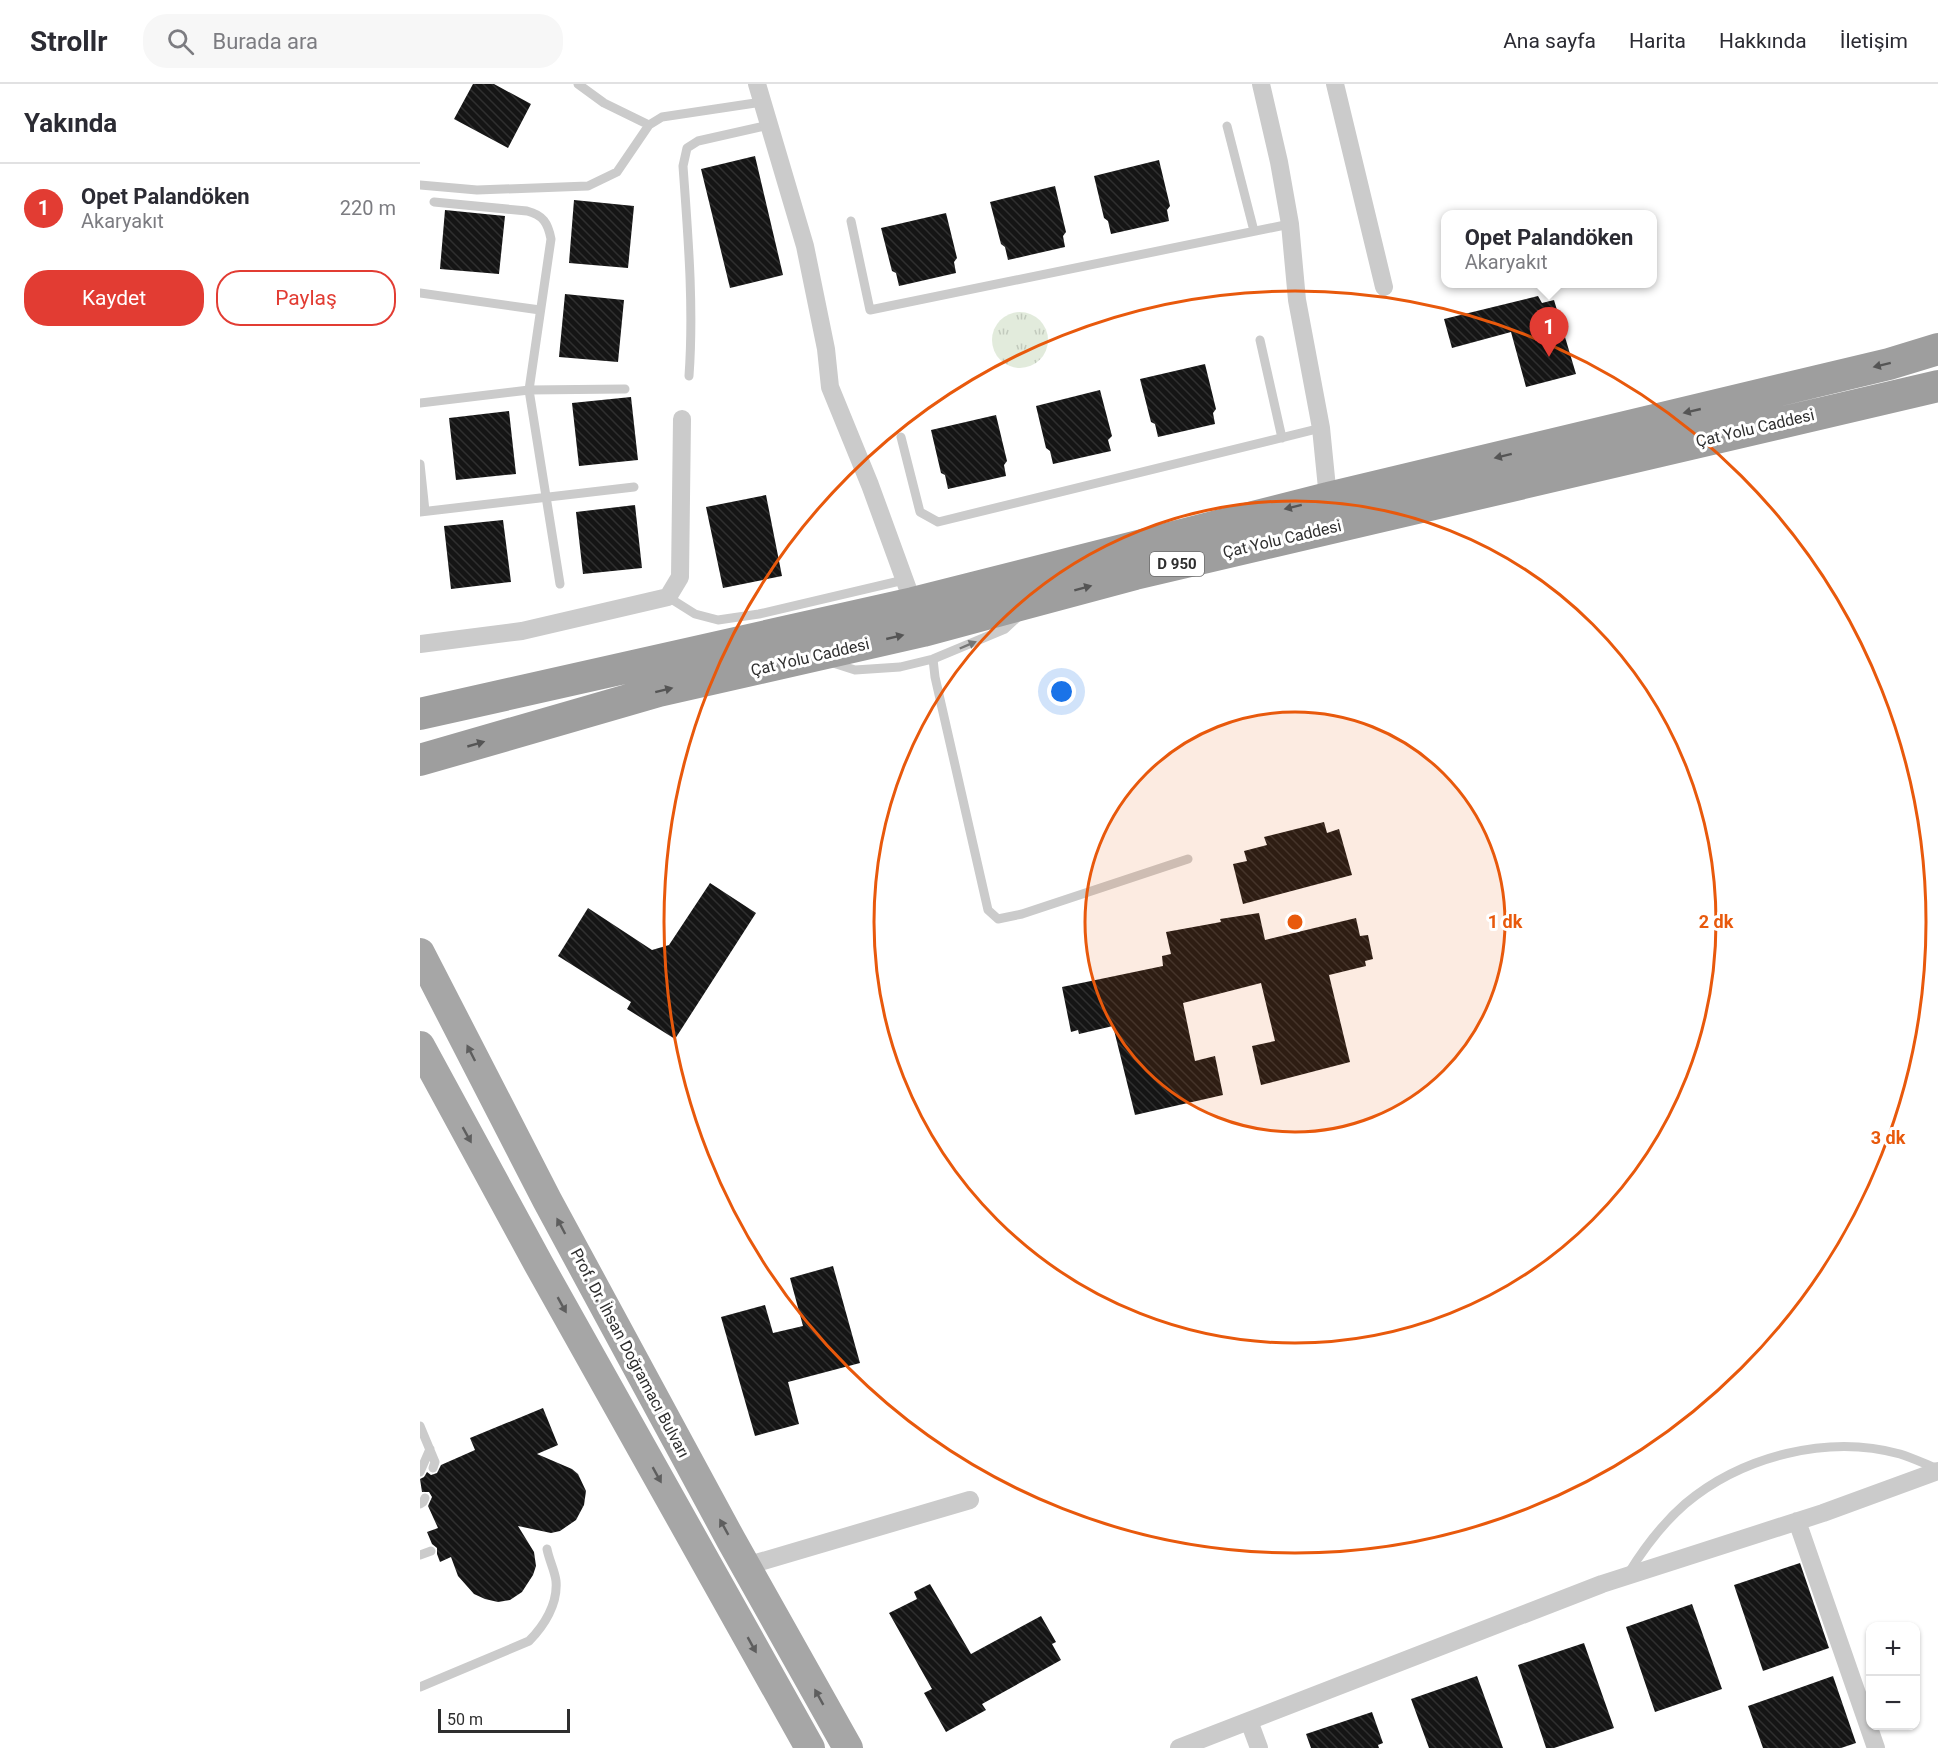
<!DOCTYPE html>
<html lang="tr">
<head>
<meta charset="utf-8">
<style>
	:root { --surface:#fff; --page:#f7f7f7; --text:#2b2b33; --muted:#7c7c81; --line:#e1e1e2; --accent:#e23c33 }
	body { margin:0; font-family:Roboto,sans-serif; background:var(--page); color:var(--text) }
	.controls { position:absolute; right:18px; bottom:18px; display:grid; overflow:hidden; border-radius:12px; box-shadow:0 2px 4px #0004 }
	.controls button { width:54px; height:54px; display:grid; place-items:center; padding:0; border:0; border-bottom:2px solid var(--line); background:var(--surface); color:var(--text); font:30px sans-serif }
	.scale { position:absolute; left:18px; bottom:15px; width:132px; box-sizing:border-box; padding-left:6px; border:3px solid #2e2e2e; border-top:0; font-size:16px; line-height:21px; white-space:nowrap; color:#2e2e2e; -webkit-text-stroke:4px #fff; paint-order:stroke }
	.you { position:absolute; left:642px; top:608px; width:21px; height:21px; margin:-15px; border:4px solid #fff; border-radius:50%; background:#1a73e8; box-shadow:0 0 0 9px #1a73e833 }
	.badge { display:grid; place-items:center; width:39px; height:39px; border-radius:50%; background:var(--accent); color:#fff; font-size:20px; font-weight:700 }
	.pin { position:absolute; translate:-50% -50px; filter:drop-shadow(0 2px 3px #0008) }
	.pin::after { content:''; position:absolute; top:32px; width:21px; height:18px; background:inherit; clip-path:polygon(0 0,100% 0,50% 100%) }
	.popup { position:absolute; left:1021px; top:126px; width:216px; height:78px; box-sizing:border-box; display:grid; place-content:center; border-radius:12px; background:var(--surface); filter:drop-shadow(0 2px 4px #0005); font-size:20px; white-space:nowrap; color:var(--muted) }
	.popup b { font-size:22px; color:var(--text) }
	.popup::after { content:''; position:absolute; left:50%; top:100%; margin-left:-12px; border:12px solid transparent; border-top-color:var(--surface) }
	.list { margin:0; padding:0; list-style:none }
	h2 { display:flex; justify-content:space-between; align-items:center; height:78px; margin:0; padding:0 24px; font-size:26px }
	h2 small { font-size:20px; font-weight:400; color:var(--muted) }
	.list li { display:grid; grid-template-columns:39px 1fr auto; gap:18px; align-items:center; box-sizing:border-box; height:90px; padding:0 24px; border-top:2px solid var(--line) }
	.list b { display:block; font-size:22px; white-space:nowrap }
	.list p { margin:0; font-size:20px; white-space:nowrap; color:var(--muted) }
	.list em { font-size:20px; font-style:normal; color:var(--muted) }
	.actions { display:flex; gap:12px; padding:18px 24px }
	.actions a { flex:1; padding:14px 0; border:2px solid var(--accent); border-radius:24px; text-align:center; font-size:21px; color:var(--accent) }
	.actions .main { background:var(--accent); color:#fff }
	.icon { flex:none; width:33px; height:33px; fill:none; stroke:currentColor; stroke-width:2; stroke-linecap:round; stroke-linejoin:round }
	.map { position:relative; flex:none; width:1518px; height:1664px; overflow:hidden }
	header { display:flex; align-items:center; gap:36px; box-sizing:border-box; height:84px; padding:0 30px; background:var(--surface); border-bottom:2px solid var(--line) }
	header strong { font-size:28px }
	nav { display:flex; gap:33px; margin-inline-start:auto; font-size:21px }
	.search { width:420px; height:54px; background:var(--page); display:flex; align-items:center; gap:15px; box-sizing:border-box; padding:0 21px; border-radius:24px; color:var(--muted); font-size:22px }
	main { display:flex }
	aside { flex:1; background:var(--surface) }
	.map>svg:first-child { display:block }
</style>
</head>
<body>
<header>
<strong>Strollr</strong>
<div class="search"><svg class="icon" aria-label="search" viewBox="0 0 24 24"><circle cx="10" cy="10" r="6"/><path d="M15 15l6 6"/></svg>Burada ara</div>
<nav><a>Ana sayfa</a><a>Harita</a><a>Hakkında</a><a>İletişim</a></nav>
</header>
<main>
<aside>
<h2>Yakında<small></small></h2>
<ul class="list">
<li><span class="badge">1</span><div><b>Opet Palandöken</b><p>Akaryakıt</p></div><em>220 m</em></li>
</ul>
<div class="actions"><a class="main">Kaydet</a><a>Paylaş</a></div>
</aside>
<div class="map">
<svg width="1518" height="1664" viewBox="0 0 1518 1664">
	<defs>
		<pattern id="park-tufts" width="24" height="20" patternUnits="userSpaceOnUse" patternTransform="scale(1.5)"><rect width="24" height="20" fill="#e2ebdc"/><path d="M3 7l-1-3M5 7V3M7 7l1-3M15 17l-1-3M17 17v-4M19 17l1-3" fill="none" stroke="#c2cabd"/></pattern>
		<pattern id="building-back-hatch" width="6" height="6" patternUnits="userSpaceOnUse" patternTransform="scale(1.5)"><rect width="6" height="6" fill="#151515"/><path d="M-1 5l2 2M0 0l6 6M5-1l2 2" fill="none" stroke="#2f2f2f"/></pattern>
	</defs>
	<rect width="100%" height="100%" fill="#fff"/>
	<path fill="url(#park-tufts)" d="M572 256a28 28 0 1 1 56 0a28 28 0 1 1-56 0Z"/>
	<path fill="url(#building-back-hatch)" d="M53,0H74L111,20L88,64L34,35Z
		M335,72L363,191L310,204L281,85Z
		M739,76L750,122L747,126L749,137L691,150L688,137L684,134L674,92Z
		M635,102L646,148L643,152L645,163L588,176L585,163L581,160L570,118Z
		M154,116L214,122L208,184L149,179Z
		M25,126L85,132L79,190L20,185Z
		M526,129L537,174L534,178L536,189L479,202L476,189L472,187L461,144Z
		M145,210L204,216L198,278L139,273Z
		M1118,212L1122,219L1134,216L1156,290L1106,303L1091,248L1032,264L1024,235Z
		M785,280L796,325L793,329L795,340L738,353L735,340L731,338L720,295Z
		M680,306L692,352L688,356L691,367L633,380L630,367L626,364L616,322Z
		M211,313L218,376L159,382L152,319Z
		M89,327L96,390L36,396L29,334Z
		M576,331L587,377L584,381L586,392L528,405L525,391L521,389L511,346Z
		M346,411L362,492L303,504L286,423Z
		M215,421L222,484L163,490L156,428Z
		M83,436L91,498L31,505L24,442Z
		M904,738L907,749L919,745L932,791L823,820L813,780L827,777L824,767L847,761L844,753Z
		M290,799L336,829L255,955L207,925L211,918L138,872L168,824L232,866L249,861Z
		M839,829L845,856L936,834L940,852L948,851L953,875L945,877L946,882L909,891L930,978L841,1001L832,962L855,957L841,899L763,919L775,977L795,972L803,1011L715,1031L693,942L659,950L658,946L651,948L642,903L743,882L742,872L751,870L746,848L801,838L800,835Z
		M413,1182L440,1279L368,1298L379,1340L335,1352L301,1233L345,1221L353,1249L383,1242L370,1194Z
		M123,1324L138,1361L117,1370L152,1385L158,1390L166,1407L164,1421L156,1436L140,1447L131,1449L98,1442L114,1468L116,1482L113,1491L102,1508L90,1516L78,1518L65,1515L54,1510L38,1492L31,1473L20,1478L17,1470V1464L12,1460L7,1448L18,1444L8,1422L12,1413L9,1408H2L0,1395L4,1393L7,1388L11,1391L17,1389L21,1381L55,1366L50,1354Z
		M1380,1479L1409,1564L1343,1587L1314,1501Z
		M510,1500L551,1570L621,1532L636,1558L632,1560L641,1576L562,1620L566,1626L526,1648L504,1609L512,1605L469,1529L497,1515L494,1508Z
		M1272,1520L1302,1605L1235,1628L1206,1543Z
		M1164,1559L1194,1644L1134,1664H1126L1098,1581Z
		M1057,1592L1083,1664H1009L991,1615Z
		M1413,1592L1436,1659L1421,1664H1343L1328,1622Z
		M952,1628L963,1659L958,1661L959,1664H891L886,1650Z"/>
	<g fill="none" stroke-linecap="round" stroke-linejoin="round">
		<path stroke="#cbcbcb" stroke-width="9" d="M158,0L184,19L229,41
			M807,42L834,147
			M0,101L57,106L168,102L197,88L229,41L242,33L342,18
			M431,137L450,226L870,140
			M0,209L120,226
			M840,256L862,354
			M269,292C274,222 268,152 263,82L267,64L278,57L349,41
			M0,319L109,306L131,155C128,139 123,131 107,127L14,118
			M481,353L500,428L518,438L901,344
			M0,380L5,427
			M0,428L214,403
			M140,500L109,306L205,305
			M248,513L275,530L298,536L339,530L484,496
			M513,575L515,593L568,826L578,835L602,830L768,775
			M410,578L435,586L480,583L513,575L585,545L599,532
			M0,1342L15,1378L13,1384
			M0,1388L10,1365
			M0,1420L3,1418L5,1414
			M0,1471L11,1467
			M1208,1490C1224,1464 1242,1440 1265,1420C1322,1372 1408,1350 1480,1370C1493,1374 1505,1380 1518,1385
			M0,1603L109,1557C124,1542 138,1520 136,1497C135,1487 129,1476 127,1465"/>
		<path stroke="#cbcbcb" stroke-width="18" d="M337,0L385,162L406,265L410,303L450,401L493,519
			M841,0L859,78L870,140L877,216L901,344L908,414
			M915,0L964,203
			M0,560L102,547L248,513L260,493L262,335
			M1377,1437L1456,1664
			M326,1482L550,1416
			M829,1637L839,1664
			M759,1664L1182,1500L1403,1429L1518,1387"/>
		<path stroke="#a6a6a6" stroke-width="30" d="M0,869L127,1116L311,1456L428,1664
			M0,962L118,1179L390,1664"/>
		<path stroke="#9e9e9e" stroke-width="32" d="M0,630L493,519L908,414L1469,280L1518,265
			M0,676L239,607L503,547L715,490L1518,302"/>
	</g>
	<defs><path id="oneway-solid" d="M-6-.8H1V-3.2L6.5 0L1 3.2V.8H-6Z" transform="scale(1.5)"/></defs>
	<g fill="#555">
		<use href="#oneway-solid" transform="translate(1462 281) rotate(166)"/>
		<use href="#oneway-solid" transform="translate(1272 327) rotate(167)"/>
		<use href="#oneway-solid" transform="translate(1083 372) rotate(166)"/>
		<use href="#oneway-solid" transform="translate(873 423) rotate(166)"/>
		<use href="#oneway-solid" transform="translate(663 504) rotate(-15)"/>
		<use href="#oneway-solid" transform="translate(475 553) rotate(-13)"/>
		<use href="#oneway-solid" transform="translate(244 606) rotate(-14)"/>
		<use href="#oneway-solid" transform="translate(56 660) rotate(-16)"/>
	</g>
	<use fill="#757575" href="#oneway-solid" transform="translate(548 561) rotate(-23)"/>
	<g fill="#5e5e5e">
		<use href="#oneway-solid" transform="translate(51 969) rotate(-117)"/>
		<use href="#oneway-solid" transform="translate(47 1051) rotate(61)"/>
		<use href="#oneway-solid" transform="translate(141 1142) rotate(-118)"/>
		<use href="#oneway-solid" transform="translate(142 1221) rotate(61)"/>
		<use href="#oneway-solid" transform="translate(237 1391) rotate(61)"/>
		<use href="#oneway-solid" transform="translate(304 1443) rotate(-119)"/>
		<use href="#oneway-solid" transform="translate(332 1561) rotate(61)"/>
		<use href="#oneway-solid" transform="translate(399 1613) rotate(-119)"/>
	</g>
	<circle cx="875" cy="838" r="210" fill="#e8590c" fill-opacity=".12"/>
	<g fill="none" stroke="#e8590c" stroke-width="3">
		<circle cx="875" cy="838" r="210"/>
		<circle cx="875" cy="838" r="421"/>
		<circle cx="875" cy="838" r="631"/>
	</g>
	<g text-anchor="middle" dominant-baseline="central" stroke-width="6" stroke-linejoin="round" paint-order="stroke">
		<rect fill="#fff" stroke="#6d6d6d" stroke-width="1.5" x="730" y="468" width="54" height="24" rx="4.5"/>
		<g font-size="15" font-weight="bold" fill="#2e2e2e">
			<text x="757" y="480">D 950</text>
		</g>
		<g font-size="16" fill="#2e2e2e" stroke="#fff">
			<text transform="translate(1335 344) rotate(-13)">Çat Yolu Caddesi</text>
			<text transform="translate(862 455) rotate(-13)">Çat Yolu Caddesi</text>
			<text transform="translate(390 573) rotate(-13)">Çat Yolu Caddesi</text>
			<text transform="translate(210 1269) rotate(62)">Prof. Dr. İhsan Doğramacı Bulvarı</text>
		</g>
	</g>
	<circle cx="875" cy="838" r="9" fill="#e8590c" stroke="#fff" stroke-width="3"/>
	<g font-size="18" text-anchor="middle" font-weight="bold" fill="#e8590c" stroke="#fff" stroke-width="6" stroke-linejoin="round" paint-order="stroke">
		<text x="1085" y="844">1 dk</text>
		<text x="1296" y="844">2 dk</text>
		<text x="1468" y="1060">3 dk</text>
	</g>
</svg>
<div class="controls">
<button>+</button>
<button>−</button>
</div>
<div class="scale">50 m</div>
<div class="you"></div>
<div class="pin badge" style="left:1129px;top:273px">1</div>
<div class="popup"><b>Opet Palandöken</b>Akaryakıt</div>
</div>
</main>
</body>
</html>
